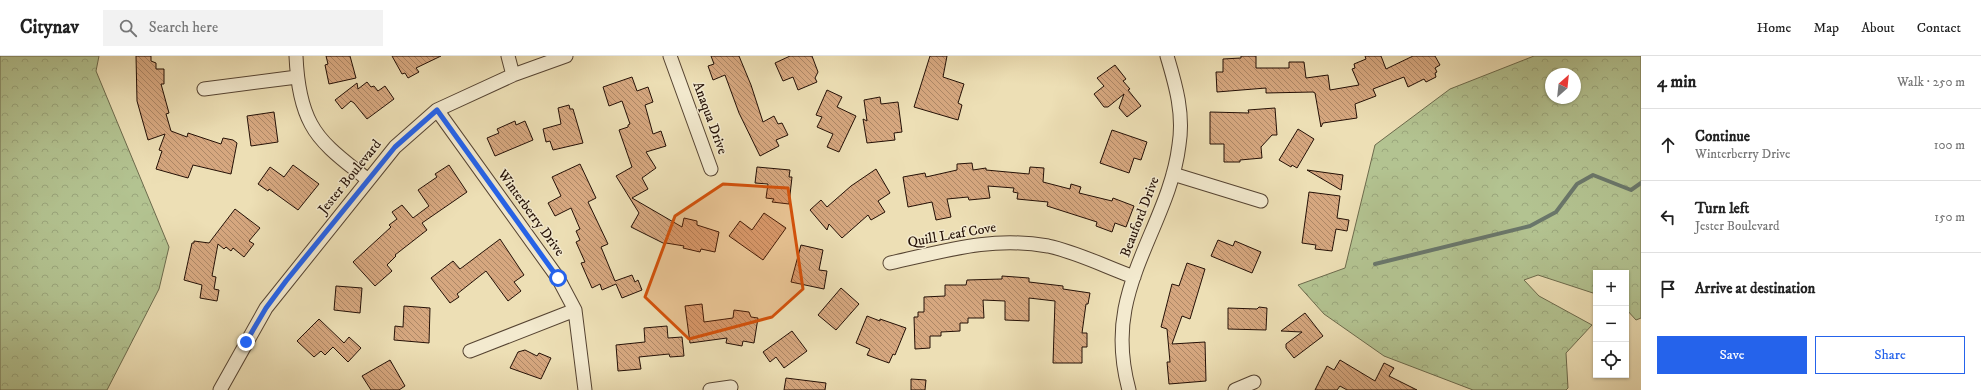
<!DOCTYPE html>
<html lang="en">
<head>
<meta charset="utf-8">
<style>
	:root { --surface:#fff; --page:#f2f2f2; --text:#222; --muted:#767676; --line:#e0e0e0; --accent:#2563eb }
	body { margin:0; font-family:"IM FELL DW Pica",serif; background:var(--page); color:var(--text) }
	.controls { position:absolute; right:12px; bottom:12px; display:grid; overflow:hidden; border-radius:0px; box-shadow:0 1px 3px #0004 }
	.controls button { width:36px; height:36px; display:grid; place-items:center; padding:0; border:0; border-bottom:1px solid var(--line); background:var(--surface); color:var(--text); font:20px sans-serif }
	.compass { position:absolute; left:1545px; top:12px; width:36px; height:36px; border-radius:50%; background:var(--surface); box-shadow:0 1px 3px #0004; rotate:27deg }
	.stop { position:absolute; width:12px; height:12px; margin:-9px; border:3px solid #2563eb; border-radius:50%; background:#fff }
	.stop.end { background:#2563eb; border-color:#fff; box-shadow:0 1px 4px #0008 }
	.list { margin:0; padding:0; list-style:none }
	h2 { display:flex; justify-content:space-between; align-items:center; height:52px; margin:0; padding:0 16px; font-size:17px }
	h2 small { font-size:13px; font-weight:400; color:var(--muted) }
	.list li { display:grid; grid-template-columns:26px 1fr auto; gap:12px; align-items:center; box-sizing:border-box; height:72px; padding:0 16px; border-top:1px solid var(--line) }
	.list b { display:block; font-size:15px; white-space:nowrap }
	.list p { margin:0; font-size:13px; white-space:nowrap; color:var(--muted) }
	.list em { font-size:13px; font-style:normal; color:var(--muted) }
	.actions { display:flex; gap:8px; padding:12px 16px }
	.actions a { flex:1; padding:9px 0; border:1px solid var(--accent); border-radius:0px; text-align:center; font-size:14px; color:var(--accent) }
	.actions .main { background:var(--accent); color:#fff }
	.icon { flex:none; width:22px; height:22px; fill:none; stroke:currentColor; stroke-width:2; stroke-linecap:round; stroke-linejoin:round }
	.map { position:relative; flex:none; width:1641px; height:334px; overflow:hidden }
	header { display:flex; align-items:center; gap:24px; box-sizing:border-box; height:56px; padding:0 20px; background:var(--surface); border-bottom:1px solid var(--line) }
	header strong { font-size:19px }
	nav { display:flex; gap:22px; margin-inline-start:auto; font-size:14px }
	.search { width:280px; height:36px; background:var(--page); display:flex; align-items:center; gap:10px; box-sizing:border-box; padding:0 14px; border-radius:0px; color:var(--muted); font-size:15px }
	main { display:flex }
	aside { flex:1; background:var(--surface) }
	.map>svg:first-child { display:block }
</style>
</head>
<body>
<header>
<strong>Citynav</strong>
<div class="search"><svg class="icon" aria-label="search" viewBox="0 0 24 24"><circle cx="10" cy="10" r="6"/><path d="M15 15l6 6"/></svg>Search here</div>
<nav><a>Home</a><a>Map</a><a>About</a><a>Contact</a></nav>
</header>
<main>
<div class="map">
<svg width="1641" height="334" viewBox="0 0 1641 334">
	<defs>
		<pattern id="forest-crowns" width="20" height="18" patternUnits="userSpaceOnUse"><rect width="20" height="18" fill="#b3c391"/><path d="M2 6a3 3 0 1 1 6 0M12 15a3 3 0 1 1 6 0" fill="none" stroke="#9aa67c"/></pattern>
		<pattern id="building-back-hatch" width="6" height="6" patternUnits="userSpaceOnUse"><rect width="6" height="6" fill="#d6a77f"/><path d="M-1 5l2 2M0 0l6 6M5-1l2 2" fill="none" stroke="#ad8766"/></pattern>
	</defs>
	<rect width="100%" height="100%" fill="#eddfb5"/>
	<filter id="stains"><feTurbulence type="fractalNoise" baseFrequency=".005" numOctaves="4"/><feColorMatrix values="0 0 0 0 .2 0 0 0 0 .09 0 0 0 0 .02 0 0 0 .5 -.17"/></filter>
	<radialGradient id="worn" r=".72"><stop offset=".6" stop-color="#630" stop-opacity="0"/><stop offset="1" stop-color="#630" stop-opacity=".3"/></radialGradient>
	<path fill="url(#forest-crowns)" stroke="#6c6a4c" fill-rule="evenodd" d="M0,0H99L96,15L169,191L159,233L107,334H0Z
		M1534,0H1641V262L1636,264L1626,253V217H1596V238L1538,219L1524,224L1539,240L1592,269L1566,297L1568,332L1566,334H1473L1384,300L1324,258L1298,229L1345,212L1375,89L1450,33ZM1551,18H1575V42H1551Z"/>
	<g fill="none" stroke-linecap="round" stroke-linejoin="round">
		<path stroke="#6a776b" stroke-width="4" d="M1375,208L1530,170L1556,156L1577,128L1593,119L1631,134L1641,127"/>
	</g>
	<path fill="url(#building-back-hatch)" stroke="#241006" d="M136,0H151V5L156,7V13H164V28H161L169,57L166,58L171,75L187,81L188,77L221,88L223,82L233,84L237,87L231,118L193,109L188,122L156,113L162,95L159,94L165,78L148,84L137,45Z
		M326,0H350L356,22L329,28L325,9L328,8Z
		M392,0H441L416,12L419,16L408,22L405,17L402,18Z
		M711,0H739L751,29L763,66L774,60L778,68L782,67L788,79L776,84L779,90L760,100L739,57L725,19L713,24L708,10L714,8Z
		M790,0H812L818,16L815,22L817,26L798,34L793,21L783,25L775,7Z
		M930,0H947L943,21L964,28L958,47L962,49L958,64L914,51Z
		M1241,0H1256V12H1289V6H1304L1306,22L1328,19L1330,34L1359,29L1352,13L1355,12L1354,8L1366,3L1365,0H1381L1386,13L1413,0H1435L1440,9L1435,12L1437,16L1435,17L1436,21L1426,26L1424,23L1408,31L1404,21L1373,33L1376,40L1355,48L1357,62L1323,67L1321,71L1315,37L1313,36L1266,37V32L1217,36L1216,16H1223V3L1241,2Z
		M1115,9L1126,23L1123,25L1130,33L1128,34L1141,50L1127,61L1119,52L1124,38L1108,51H1104L1094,38L1104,30L1097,22Z
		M632,21L637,35L648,31L653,46L645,49L653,78L661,75L666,90L646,96L656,112L642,122L648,133L632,142L682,171L684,162L697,165V169L719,176L715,196L701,193L700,196L683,192L684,190L666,187L665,188L631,171L639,157L616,120L632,111L619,74L628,71V69L630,68L622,45L609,50L603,31Z
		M367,26L371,31L374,30L378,35L385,30L394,43L367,63L354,47L351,45L342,53L335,44L357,27L358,33Z
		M827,34L842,41L837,51L856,60L839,96L827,91L833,78L817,71L822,61L816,59Z
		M880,41L881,48L898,46L902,76L894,77L895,84L867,87L863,63L867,65L864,44Z
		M569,49L570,53H573L583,87L553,94L550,85L546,86L543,73L561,68L558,52Z
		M1275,52L1277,79H1272L1261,91L1262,102L1240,104V106H1224V88H1210V56L1249,57L1248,54Z
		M274,56L278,86L251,90L247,60Z
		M515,65L516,69L525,65L533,84L495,100L487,82L499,77L497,73Z
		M1298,73L1314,83L1297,112L1292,109L1291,111L1279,104Z
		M1112,74L1147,86L1141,104L1134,102L1129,117L1100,107Z
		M972,107L973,114L986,112V114L1029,118L1030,111L1044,112L1043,126L1070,133L1071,128L1081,131L1079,137L1112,145L1113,142L1134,150L1126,171L1115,167L1112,176L1096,170L1097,166L1047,150L1048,146L1017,143L1018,137L1013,136L1014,132L988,130L990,142L969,144L968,141L947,143L951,161L936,164L932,146L908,151L903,121L925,117L926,121L957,114V108Z
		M580,108L596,142L588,146L608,188L601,191L615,225L632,219L635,226L638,224L642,234L622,242L616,228L602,234L600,228L592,232L581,207L585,206L576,186L580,184L576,175L580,173L571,152L555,160L548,147L561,140L552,121Z
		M293,109L319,128L298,154L269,133L268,135L258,128L270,111L284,121Z
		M449,109L467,136L422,167L427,174L395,199L396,200L387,209L392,215L375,230L353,206L391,171L389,169L397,163L392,156L402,149L413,162L429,150L418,134L437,121L435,118Z
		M757,111L790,114L789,121H792L789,148L772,146L774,143L766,142L768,128L755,127Z
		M876,113L890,137L878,145L885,156L871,164L868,159L842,182L829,168L827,174L810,154L821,144L827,151L851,130Z
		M1307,114L1343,119L1341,134Z
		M1309,136L1340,140L1337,162L1349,164L1347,175L1336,173L1332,195L1315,193L1316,189L1302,187Z
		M235,153L260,172L249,185L254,188L244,201L233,192L231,195L226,191L224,193L218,188L212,220L216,221L214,233L219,234L217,245L200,242L202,229L184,224L192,187H194V185L209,187Z
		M764,157L786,172L763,204L729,180L740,165L752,174Z
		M500,183L524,219L514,226L521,235L508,245L486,215L457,238L459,241L450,247L431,222L453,205L460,213Z
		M1218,184L1233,190L1235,185L1261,196L1252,217L1211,200Z
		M801,189L823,194L819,214L827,215L824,233L791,226Z
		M1187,207L1205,213L1190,263L1182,260L1172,288L1205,286L1206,325L1169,328L1167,306H1170L1167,273L1161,271L1172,228L1179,230Z
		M1002,220L1029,222V226L1063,230V233L1090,237L1088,248H1086L1082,277H1087V291H1082V307H1053L1055,245L1029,242V265L1005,264V245L983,244L984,262H968V267H960V275L941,276V280H930V292L915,293L914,261H918V256H924V241L945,240V229H966L967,224L1002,223Z
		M336,230L362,232L360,257L334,254Z
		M841,232L859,248L836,274L818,259Z
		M702,248L704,266L733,262L734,254L749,256L751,261L758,262L754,287L743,285L742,290L726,287L727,282L690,287L685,250Z
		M404,250L430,252L429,287L394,284L395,270L403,271Z
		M1259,251L1267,252L1266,274L1228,273V252L1257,253Z
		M1305,257L1323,280L1294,302L1286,292V288L1302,276L1281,275Z
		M867,260L880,265V263L906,272L895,299L893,298L889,307L867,299L870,293L856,287Z
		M319,263L344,287L349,281L361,292L348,306L333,291L325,299L321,295L314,301L297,285Z
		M667,270L668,282L682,281L684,300L670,301L669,298L639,301L641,313L618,315L616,289L645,286L644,272Z
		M792,275L807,295L784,312L776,301L770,306L763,296Z
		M525,294L537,300L539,297L551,302L541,323L510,312L518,296Z
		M390,304L405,330L399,334H371L362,320Z
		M1340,304L1375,325L1384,307L1394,312L1389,320L1417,334H1347L1340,330L1337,334H1315L1327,310L1334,314Z
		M786,322L826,327L825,334H784Z
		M911,323L926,324L925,334H911Z"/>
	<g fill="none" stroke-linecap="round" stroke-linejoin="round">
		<g stroke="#564432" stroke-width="15">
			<path id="minor" d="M296,0C297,23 300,48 311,68C323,91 349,108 368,124
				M508,0L513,19
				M670,0L711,113
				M204,33L297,21
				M437,54L558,222L575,254L585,334
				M1173,118L1261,145
				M890,207C945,195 991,180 1048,190C1077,196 1106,211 1134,221
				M470,295L575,254
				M220,334L266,252L395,91L437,54L513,19L566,0
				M710,334L731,331
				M1129,334C1122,308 1120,279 1125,253C1136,196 1172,147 1179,89C1184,58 1176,30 1167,0
				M1235,334L1254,326"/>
		</g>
		<use href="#minor" stroke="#f3eacf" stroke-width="13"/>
	</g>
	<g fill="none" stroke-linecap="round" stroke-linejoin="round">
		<path stroke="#2563eb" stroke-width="5" d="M246,286L266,252L286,225L395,91L437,54L558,222"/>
	</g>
	<path fill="#d4520b" fill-opacity="0.2" stroke="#d4520b" stroke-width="3" stroke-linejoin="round" d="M723,128L788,132L803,233L772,261L689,283L645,241L675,160Z"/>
	<g text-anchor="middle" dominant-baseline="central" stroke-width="3" stroke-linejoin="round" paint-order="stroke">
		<g font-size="14" fill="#241006" stroke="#f3eacf">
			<text transform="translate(710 62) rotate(70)">Anaqua Drive</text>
			<text transform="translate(350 121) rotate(-51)">Jester Boulevard</text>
			<text transform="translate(531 157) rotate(54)">Winterberry Drive</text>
			<text transform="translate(1140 161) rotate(-69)">Beauford Drive</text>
			<text transform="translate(952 179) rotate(-10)">Quill Leaf Cove</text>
		</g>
	</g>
	<rect width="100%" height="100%" filter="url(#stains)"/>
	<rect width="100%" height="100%" fill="url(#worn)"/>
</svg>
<div class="controls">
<button>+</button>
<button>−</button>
<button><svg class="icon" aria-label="locate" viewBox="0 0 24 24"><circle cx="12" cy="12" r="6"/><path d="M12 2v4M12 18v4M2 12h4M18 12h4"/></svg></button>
</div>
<svg class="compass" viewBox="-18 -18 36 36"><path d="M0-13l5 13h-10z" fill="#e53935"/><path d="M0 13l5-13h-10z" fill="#767676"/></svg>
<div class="stop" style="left:558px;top:222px"></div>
<div class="stop end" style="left:246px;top:286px"></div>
</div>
<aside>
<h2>4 min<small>Walk · 250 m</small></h2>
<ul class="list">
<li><svg class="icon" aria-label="ahead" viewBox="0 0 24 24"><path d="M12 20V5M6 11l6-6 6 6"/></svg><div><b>Continue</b><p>Winterberry Drive</p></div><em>100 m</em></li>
<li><svg class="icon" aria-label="left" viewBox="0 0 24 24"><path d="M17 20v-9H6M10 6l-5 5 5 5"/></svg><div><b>Turn left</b><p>Jester Boulevard</p></div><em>150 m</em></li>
<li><svg class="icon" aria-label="arrive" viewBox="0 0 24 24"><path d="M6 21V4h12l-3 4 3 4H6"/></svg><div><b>Arrive at destination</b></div></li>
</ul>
<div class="actions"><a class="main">Save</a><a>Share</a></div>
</aside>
</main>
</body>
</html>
